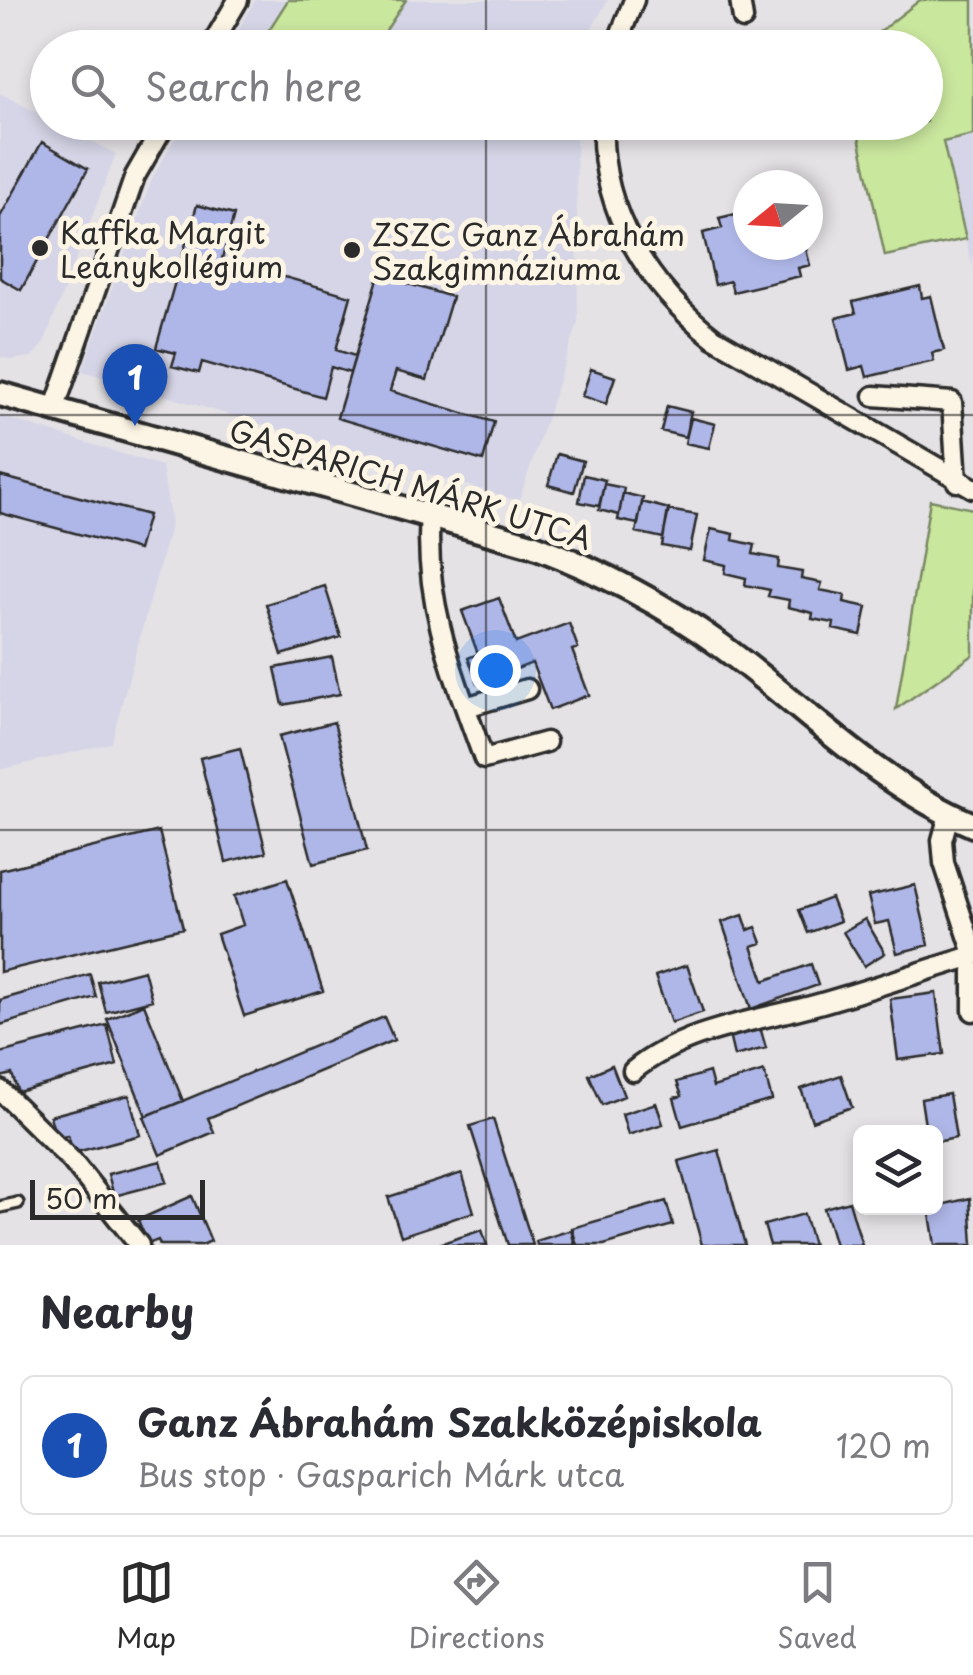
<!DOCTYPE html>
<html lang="en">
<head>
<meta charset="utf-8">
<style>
	:root { --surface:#fff; --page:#f2f2f3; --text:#2b2b33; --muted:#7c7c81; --line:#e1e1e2; --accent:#2b2b2b }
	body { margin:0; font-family:"Playpen Sans",sans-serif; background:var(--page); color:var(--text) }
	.controls { position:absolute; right:30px; bottom:30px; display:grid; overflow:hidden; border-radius:15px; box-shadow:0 5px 15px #0003 }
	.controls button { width:90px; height:90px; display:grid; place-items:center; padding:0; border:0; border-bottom:2px solid var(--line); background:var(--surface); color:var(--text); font:50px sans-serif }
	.compass { position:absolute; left:733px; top:170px; width:90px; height:90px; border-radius:50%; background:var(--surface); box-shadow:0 5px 15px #0003; rotate:252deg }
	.scale { position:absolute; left:30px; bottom:25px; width:175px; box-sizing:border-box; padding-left:10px; border:5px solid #2b2b2b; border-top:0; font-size:28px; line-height:35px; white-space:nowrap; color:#2b2b2b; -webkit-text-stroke:8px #fcf5e5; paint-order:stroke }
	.you { position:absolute; left:495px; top:670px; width:35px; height:35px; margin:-25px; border:8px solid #fff; border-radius:50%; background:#1a73e8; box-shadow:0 0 0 15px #1a73e833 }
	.badge { display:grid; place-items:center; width:65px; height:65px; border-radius:50%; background:var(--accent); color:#fff; font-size:32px; font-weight:700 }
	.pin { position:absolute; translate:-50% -82px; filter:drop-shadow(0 2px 5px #0008) }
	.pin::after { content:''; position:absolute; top:52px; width:35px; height:30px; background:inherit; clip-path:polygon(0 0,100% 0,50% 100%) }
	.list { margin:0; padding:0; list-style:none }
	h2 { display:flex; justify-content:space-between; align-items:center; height:130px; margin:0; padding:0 40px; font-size:42px }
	h2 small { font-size:32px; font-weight:400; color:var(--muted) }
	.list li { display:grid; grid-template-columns:65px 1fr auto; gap:30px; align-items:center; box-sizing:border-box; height:140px; margin:0 20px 20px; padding:0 20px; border:2px solid var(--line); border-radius:15px }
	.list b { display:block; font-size:38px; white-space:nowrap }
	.list p { margin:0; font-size:32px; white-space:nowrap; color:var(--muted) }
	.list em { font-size:32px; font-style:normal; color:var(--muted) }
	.icon { flex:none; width:55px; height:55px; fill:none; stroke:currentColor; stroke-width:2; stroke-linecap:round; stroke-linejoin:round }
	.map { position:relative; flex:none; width:973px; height:1245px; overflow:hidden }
	.search { position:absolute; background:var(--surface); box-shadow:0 5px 15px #0003; left:30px; right:30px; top:30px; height:110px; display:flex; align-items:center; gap:25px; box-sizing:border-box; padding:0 35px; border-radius:55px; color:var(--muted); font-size:38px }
	.sheet { height:290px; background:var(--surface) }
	nav { display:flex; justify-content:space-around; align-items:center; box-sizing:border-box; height:140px; border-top:2px solid var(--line); background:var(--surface); font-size:28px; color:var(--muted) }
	nav a { display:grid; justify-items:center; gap:5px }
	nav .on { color:var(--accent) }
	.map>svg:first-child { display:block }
</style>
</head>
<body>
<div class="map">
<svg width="973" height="1245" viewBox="0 0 973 1245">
	<rect width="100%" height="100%" fill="#e5e2e6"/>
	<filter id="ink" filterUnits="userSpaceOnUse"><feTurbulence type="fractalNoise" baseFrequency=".01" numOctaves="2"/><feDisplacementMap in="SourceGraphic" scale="20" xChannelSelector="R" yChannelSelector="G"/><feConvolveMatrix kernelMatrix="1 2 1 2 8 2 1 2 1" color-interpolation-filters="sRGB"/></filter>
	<g filter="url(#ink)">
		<path fill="#d5d5e7" d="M255,0H608L581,47L228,48Z
			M0,93L47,118L48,122L56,123L116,154L44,343L32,357L11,360L0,357Z
			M184,123H576L578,323L519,501L82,371L153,176Z
			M973,135V269L942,142Z
			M0,416L162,466L171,524L111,743L0,770Z"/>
		<path fill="#cae79e" stroke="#7a8964" stroke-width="2.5" d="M288,0H406L375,47H258Z
			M920,0H973V135L943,142L966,239L885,256L856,123L926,122V48L860,47Z
			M930,500L973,509V655L896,709Z"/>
		<path fill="#afb7e8" stroke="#2b2b2b" stroke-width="2.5" d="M42,142L88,169L21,290L0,278V217Z
			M197,205L234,215L222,259L351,296L336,350L355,356L350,373L331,367L323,397L202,362L199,373L172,366L176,353L156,348Z
			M748,211V245H805L810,265L798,268L800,276L733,292L730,281L715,285L703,233L722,228L719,218Z
			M379,275L452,297L427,380L396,371L390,391L494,422L483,461L337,418Z
			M920,286L922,298L931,296L944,350L932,353L934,361L867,377L864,366L849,370L836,318L856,313L853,302Z
			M591,369L615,377L606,404L582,396Z
			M667,406L691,412L685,437L661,431Z
			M691,418L715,424L709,448L685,443Z
			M557,454L583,461L574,492L548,485Z
			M584,475L605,480L599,506L579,502Z
			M0,476L148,515L138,550L0,513Z
			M604,484L624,488L619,515L599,510Z
			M623,493L643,498L638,524L618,520Z
			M642,502L669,509L663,538L636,532Z
			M668,510L697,515L690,551L662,546Z
			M711,529L734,534L733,540L755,545L753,554L779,559L778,568L802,572L801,579L822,583L820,590L845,595L844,602L867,607L861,635L833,629L834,623L812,619L813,613L788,607L789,600L768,596L770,590L745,585L746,578L725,573L726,565L704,560Z
			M325,586L341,637L282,655L266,604Z
			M499,598L516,643L569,623L578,648L572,650L589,695L550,710L532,663L478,684L468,658L478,654L462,611Z
			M332,657L340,694L283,705L275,668Z
			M334,722L367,850L313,864L279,736Z
			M240,748L266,852L226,862L200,758Z
			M159,831L183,928L0,972V870Z
			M287,879L323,991L244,1016L217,934L243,925L234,896Z
			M915,885L929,945L897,953L889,921L875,924L868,896Z
			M831,898L840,921L808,933L799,910Z
			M743,915L748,930L756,927L762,943L752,946L764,981L811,964L818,985L751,1009L722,922Z
			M865,919L885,953L864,966L843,932Z
			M687,965L703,1012L671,1023L655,976Z
			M144,970L152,1000L106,1012L98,982Z
			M90,974L96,997L0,1025V1000Z
			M936,993L944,1054L898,1060L890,999Z
			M144,1004L183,1101L146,1116L107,1019Z
			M384,1017L394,1040L208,1118L214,1132L160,1155L144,1117Z
			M107,1025L117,1065L18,1092L12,1074L1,1077L0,1053Z
			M760,1027L766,1048L734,1056L729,1035Z
			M612,1065L624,1096L602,1105L589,1075Z
			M764,1071L772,1100L682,1126L674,1098L682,1096L677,1082L709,1072L713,1087Z
			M841,1075L852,1107L812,1121L801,1089Z
			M949,1094L956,1138L936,1142V1132H926L921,1099Z
			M129,1095L140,1135L73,1153L68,1135L56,1138L50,1116Z
			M656,1103L663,1124L628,1135L622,1114Z
			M493,1119L533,1245H508L470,1126Z
			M719,1150L745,1245H702L679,1161Z
			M161,1161L167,1182L114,1196L108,1174Z
			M462,1173L474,1212L401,1236L388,1197Z
			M192,1196L211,1241L202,1245H160L158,1240L148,1244L138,1220Z
			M970,1198L973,1245H935L929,1208Z
			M666,1201L673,1225L604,1245H577L572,1228Z
			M849,1201L862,1245H835L824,1208Z
			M804,1214L813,1245H770L764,1225Z
			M482,1230L487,1245H436Z
			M571,1230L575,1245H537L536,1241Z"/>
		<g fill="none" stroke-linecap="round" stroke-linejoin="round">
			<g stroke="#2b2b2b" stroke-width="16">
				<path id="service" d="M0,1207L18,1203"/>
			</g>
			<g stroke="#2b2b2b" stroke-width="25">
				<path id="minor" d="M740,0L743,19
					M210,48L238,0
					M615,48L634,0
					M603,122C599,209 648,287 714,338L973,488
					M874,396L952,402L957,482
					M54,410L135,176L166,122
					M430,515C423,602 455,679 484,759L546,742
					M466,707L527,689
					M949,815L942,840L944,863L973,951
					M973,971V1011
					M633,1071C683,1030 751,1022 811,1006C866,991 919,972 973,956
					M0,1090L72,1161L139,1245"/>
			</g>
			<g stroke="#2b2b2b" stroke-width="30">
				<path id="tertiary" d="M0,394L532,545C600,571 661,602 720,645C804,706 876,784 973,825"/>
			</g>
			<use href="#service" stroke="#fcf5e5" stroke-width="9"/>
			<use href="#minor" stroke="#fcf5e5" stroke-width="18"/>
			<use href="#tertiary" stroke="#fcf5e5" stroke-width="22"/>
		</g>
	</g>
	<path fill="none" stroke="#2b2b2b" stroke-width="2.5" stroke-opacity="0.55" d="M486,0V48M486,122V1245M0,415H973M0,830H973"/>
	<g fill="#2b2b2b" stroke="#fcf5e5" stroke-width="4">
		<circle cx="40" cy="248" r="10"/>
		<circle cx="352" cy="250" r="10"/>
	</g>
	<g text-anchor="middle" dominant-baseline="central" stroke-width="10" stroke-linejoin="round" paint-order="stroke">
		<g font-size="30" fill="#2b2b2b" stroke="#fcf5e5" text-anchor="start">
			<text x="60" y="231">Kaffka Margit<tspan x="60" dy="34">Leánykollégium</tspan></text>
			<text x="372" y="233">ZSZC Ganz Ábrahám<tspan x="372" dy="34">Szakgimnáziuma</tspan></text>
		</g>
		<g font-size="30" fill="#2b2b2b" stroke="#fcf5e5">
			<text transform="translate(411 483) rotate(17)">GASPARICH MÁRK UTCA</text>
		</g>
	</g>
</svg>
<div class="controls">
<button><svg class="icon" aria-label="layers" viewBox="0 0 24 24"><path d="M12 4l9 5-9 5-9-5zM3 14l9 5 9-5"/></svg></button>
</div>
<svg class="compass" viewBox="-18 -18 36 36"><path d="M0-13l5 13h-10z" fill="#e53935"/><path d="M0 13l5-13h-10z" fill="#7c7c81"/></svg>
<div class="scale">50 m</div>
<div class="you"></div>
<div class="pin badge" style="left:135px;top:426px;background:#1a4fb4">1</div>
<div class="search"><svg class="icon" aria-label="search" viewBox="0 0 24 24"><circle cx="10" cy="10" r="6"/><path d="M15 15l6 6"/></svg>Search here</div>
</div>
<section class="sheet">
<h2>Nearby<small></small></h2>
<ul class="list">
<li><span class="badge" style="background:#1a4fb4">1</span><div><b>Ganz Ábrahám Szakközépiskola</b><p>Bus stop · Gasparich Márk utca</p></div><em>120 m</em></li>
</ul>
</section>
<nav>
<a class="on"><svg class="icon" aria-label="map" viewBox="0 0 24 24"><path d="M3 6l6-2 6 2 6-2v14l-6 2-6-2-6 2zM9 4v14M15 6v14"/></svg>Map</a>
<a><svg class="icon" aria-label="directions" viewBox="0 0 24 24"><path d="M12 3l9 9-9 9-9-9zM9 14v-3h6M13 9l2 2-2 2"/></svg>Directions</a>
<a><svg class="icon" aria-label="saved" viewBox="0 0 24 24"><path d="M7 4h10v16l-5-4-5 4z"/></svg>Saved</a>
</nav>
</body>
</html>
